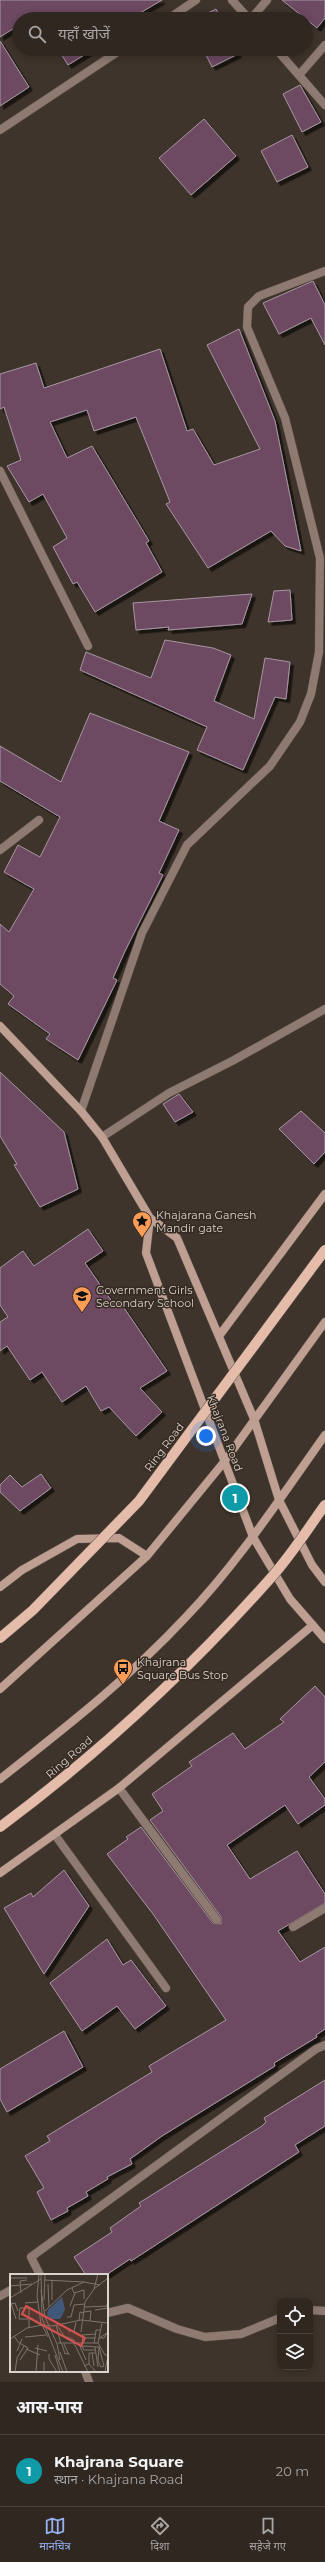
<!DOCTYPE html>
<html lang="hi">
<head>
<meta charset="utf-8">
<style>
	:root { --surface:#2f2720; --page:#3b332d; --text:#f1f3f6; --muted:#a7a5a5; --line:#4a443e; --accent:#95b2f1 }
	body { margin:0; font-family:Montserrat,"Noto Sans Devanagari",sans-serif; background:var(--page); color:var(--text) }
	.controls { position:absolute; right:12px; bottom:12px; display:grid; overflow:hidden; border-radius:8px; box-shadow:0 2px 10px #0003 }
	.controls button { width:36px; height:36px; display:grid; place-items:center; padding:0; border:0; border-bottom:1px solid var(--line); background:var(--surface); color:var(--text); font:20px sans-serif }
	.you { position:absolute; left:206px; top:1436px; width:14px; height:14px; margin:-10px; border:3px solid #fff; border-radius:50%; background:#1a73e8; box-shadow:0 0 0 6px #1a73e833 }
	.badge { display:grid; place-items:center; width:26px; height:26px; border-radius:50%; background:var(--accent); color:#fff; font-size:13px; font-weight:700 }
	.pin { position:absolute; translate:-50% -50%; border:2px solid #fff; box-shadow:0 1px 4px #0006 }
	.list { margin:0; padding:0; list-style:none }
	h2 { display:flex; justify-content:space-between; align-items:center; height:52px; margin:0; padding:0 16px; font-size:17px }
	h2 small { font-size:13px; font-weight:400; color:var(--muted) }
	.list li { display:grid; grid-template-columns:26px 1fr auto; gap:12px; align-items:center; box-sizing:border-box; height:72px; padding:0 16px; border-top:1px solid var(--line) }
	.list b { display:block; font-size:15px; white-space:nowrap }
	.list p { margin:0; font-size:13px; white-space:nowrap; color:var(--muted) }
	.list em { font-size:13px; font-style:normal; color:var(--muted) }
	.icon { flex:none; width:22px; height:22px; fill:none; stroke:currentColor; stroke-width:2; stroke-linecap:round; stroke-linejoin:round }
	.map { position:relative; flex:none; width:325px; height:2382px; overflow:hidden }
	.search { position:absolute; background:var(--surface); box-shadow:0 2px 10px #0003; left:12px; right:12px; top:12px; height:44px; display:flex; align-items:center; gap:10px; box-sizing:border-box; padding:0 14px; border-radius:22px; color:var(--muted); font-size:15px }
	.sheet { height:124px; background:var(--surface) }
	nav { display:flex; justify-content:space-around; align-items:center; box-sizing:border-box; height:56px; border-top:1px solid var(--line); background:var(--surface); font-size:11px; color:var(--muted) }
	nav a { display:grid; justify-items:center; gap:2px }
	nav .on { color:var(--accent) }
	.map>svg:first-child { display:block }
</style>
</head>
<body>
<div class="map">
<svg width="325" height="2382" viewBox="0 0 325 2382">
	<defs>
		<filter id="shadow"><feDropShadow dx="3.5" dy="3.5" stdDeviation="0" flood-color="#0009"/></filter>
	</defs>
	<rect width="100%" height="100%" fill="#3f342b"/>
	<path fill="#6d4862" stroke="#a697a1" filter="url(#shadow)" d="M0,0H162L130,19H39L36,14L28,19H19V25L0,37Z
		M282,0H325V18L317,28Z
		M216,9L221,19H196Z
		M0,41L29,87L0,106Z
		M58,49H88L89,52L68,65Z
		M203,49H236L238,54L212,67Z
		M300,85L321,122L302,132L283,94Z
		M204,119L236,156L191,195L159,158Z
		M292,135L308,167L277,182L261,151Z
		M313,281L325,305V345L311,318L279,334L263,303Z
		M239,329L275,421L301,551L285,546L271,531L208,568L166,504L170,502L136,417L94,431L87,410L50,422L67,458L92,446L149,541L146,543L162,572L95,612L77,582L73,584L53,547L67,538L43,494L29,502L7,466L21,460L4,407L0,409V374L36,363L44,388L160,349L187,431L193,429L214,465L260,449L207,345Z
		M290,590L292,620L268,622L274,591Z
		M252,594L242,624L168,630L169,627L136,630L133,603Z
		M165,640L213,648L231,655L214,701L254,719L265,658L290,662L286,699L275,697L243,770L197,750L207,727L80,670L86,652L151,678Z
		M90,713L189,752L159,821L179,830L159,873L163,875L125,951L113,978L117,980L78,1060L46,1039L50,1034L8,1004L14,996L0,984V924L9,932L34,889L4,872L18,845L40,857L60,817L0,781V746L61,782Z
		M0,1072L64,1132L78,1189L40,1207L14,1165L17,1164L0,1136Z
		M179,1094L193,1112L175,1122L163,1104Z
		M301,1111L325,1133V1152L314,1164L279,1129Z
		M88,1229L103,1251L85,1263L115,1306L120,1302L167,1371L140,1388L162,1412L136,1436L109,1407L101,1411L86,1386L62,1402L42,1372L30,1380L7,1346L0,1351V1322L8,1317L0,1305V1268L23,1251L34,1266Z
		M41,1474L51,1488L20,1511L0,1492V1485L10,1475L22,1487Z
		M315,1686L325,1697V1762L309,1777L325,1799V1805L298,1824L285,1805L227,1845L250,1879L297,1851L325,1894V1903L278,1931L300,1962L325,1947V2029L316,2035L317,2037L274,2063L275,2066L162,2136L130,2159L132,2164L107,2177L108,2179L86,2192L88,2196L67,2208L68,2211L51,2220L37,2192L44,2188L25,2156L50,2141L47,2136L152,2072L149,2066L226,2020L153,1914L107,1854L128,1839L126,1837L141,1827L213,1923L221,1924V1917L150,1820L163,1811L152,1794L192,1766L189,1762L233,1733L245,1749L284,1722L280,1719Z
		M64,1870L89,1906L44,1974L4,1908L31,1893L33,1897Z
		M107,1939L123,1965L131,1960L166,2006L135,2029L117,2006L82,2031L50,1983Z
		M64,2031L83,2067L7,2112L0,2099V2069Z
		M325,2080V2126L295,2145L299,2152L131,2261L130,2259L106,2275H86L74,2257L112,2232L110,2228L141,2206L139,2203L262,2126L266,2122L264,2118Z"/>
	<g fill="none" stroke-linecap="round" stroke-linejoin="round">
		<g stroke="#5b5148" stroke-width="9">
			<path id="street" d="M232,0L249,19
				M168,19L196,0
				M251,19L267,0
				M276,49L325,105
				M300,74L325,45
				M0,130L122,49
				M0,471L88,646
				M0,850L39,820
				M81,1111L142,933L187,845L270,766L300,722L311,694L319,652L320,558L285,418L247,327L248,307L259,296L325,271
				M102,1137L169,1093L234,1060L325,1009
				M119,1788L217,1920
				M55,1835L166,1988
				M293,1927L325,1908
				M40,2275L31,2257L316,2049L325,2045
				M0,2296L11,2290
				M310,2310L325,2311
				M107,2313L128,2308L177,2329L205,2337L241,2334L280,2318
				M85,2371L89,2382"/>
		</g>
		<g stroke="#5b5148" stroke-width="9">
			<path id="secondary" d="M0,1026L81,1111L102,1137L150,1218L177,1238L254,1419L279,1500L312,1565L325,1582
				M150,1218L146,1253L253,1537L290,1599L325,1639
				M219,1336L325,1194
				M0,1587L22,1570L77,1539L119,1538L147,1556
				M0,1689L147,1556L224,1462L325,1322
				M0,1779C66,1727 128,1679 185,1618C238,1563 281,1497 325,1435
				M0,1873L119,1788L313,1625"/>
		</g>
		<use href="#street" stroke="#8e7a71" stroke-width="8"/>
		<use href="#secondary" stroke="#bf9f91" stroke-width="8"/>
		<g stroke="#5b5148" stroke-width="11" stroke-linecap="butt">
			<path id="primary-bridge" d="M0,1638L33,1610L139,1501L325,1250
				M0,1827C98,1754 188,1671 269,1580C290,1557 307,1530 325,1505"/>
		</g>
		<use href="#primary-bridge" stroke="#e5bcaa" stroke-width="10"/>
	</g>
	<defs>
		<g id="sight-pin" transform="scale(1)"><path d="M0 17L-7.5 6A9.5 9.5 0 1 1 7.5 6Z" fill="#fd9c57" stroke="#352a21"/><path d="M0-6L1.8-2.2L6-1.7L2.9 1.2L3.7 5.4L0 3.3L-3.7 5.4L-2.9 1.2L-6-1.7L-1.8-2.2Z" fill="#111"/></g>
		<g id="school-pin" transform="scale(1)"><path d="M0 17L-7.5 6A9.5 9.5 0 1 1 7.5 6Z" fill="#fd9c57" stroke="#352a21"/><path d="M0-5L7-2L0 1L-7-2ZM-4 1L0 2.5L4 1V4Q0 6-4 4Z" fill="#111"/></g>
		<g id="bus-pin" transform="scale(1)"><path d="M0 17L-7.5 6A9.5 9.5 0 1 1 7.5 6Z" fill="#fd9c57" stroke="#352a21"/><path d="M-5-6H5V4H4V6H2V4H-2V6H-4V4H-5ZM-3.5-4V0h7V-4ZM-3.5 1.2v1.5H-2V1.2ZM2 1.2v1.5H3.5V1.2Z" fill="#111"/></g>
	</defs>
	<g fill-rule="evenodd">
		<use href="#sight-pin" x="142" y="1221"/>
		<use href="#school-pin" x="82" y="1296"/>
		<use href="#bus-pin" x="123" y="1668"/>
	</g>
	<g text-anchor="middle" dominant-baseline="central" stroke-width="3" stroke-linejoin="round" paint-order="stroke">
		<g font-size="11" fill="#dad3cd" stroke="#352a21" text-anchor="start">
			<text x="156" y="1215">Khajarana Ganesh<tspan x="156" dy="13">Mandir gate</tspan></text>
			<text x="96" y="1290">Government Girls<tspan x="96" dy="13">Secondary School</tspan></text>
			<text x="137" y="1662">Khajrana<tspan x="137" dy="13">Square Bus Stop</tspan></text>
		</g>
		<g font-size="11" fill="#dad3cd" stroke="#352a21">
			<text transform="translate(225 1433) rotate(69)">Khajrana Road</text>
			<text transform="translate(164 1447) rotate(-53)">Ring Road</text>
			<text transform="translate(69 1757) rotate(-41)">Ring Road</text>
		</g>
	</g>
	<g transform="translate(10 2274)">
		<rect width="98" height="98" fill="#3f342b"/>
		<path d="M52,23L55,35L52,42L50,45H42L37,41L38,36Z" fill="#40597b"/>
		<path fill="none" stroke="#7d746c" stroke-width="1" d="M29,0L27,22L31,50M31,0L32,44L53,98M88,0L84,15L98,4M0,4H17M34,6L74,8M38,10L39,33M0,12L22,10M62,14L64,19L74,16V25M31,16L35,43L47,70L50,86M11,19L10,7L17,6M0,24L31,5M0,26L6,45M34,26L35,0M42,26V6M15,29L28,28M1,30L5,29L8,37M60,32L65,19M75,33L97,32L98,23M85,36L98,34M35,37L57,16L74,8L90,11M74,38L81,37L80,47M57,43H61L64,31L75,30M18,45H9L10,34H19V53M69,47L70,38L74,39M32,51L38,63M46,51L51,70M47,51L54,62L64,66V71M58,57H64L66,48M71,58L75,28L84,15M4,62L8,68L18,74L10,86M15,63L36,61M76,64H85L84,69M85,64L86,56H90M89,64H94L97,59L89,64M0,65L17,54L32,51L42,52L71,46L98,49M48,69H88L92,49M73,69L72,61L86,60M88,69L95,81H98L95,98M52,70L55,80L59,79M54,70L59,81M69,70L76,86M71,70L72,72L89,73L94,92M65,71L78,98M72,72L74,76H85M85,73L88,93M89,73L88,87L91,93L94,92M25,74L37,77M16,75L30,81M7,77L12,65M50,78L57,98M82,79L84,92M39,80V85L47,98M45,81L50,98M79,90V79H85M74,92L79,90L86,98M5,98L7,84L14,72M26,98L28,71M30,98H34V88"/>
		<path fill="#d75351" fill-opacity="0.15" stroke="#d75351" stroke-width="2" d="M16,32L75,64L71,72L12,40Z"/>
		<rect width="98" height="98" fill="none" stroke="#dad3cd" stroke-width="2"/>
	</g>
</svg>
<div class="controls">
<button><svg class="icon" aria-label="locate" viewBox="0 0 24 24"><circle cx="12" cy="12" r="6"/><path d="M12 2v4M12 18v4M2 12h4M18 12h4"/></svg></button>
<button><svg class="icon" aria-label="layers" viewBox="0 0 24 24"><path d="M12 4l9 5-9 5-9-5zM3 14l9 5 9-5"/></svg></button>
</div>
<div class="you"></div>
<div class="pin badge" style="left:235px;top:1498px;background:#0f9aa8">1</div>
<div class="search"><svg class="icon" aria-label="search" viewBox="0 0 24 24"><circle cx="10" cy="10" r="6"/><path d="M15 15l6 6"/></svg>यहाँ खोजें</div>
</div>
<section class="sheet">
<h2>आस-पास<small></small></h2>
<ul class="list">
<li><span class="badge" style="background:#0f9aa8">1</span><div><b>Khajrana Square</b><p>स्थान · Khajrana Road</p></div><em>20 m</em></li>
</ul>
</section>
<nav>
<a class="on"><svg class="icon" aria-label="map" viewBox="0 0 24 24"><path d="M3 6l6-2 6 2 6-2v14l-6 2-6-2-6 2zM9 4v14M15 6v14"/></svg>मानचित्र</a>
<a><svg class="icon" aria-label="directions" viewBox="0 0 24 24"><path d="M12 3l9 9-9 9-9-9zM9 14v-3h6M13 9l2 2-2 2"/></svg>दिशा</a>
<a><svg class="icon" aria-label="saved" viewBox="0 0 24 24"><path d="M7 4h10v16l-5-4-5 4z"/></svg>सहेजे गए</a>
</nav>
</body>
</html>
